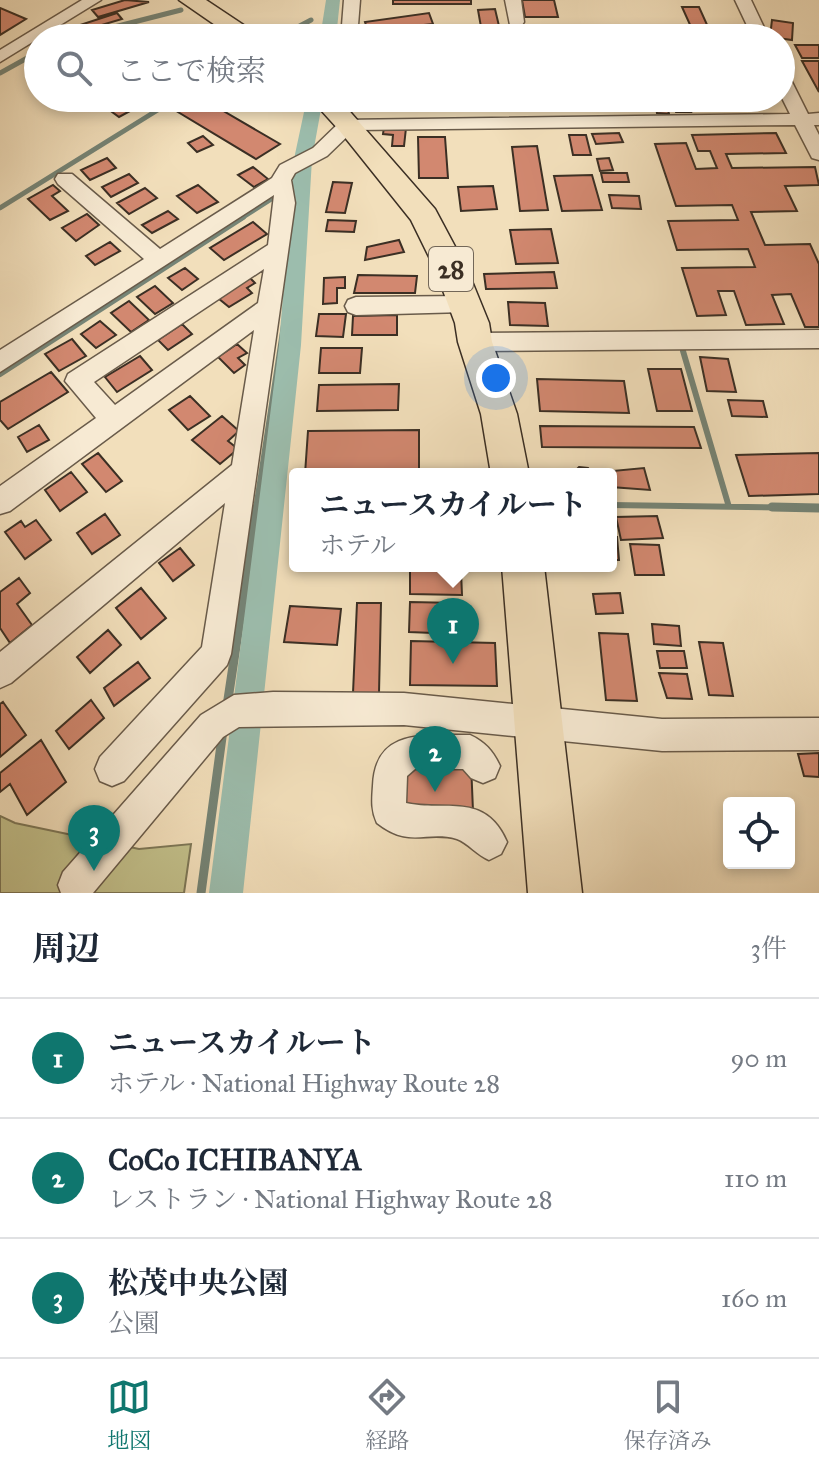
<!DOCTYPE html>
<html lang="ja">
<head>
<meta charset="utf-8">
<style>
	:root { --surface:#fff; --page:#f2f2f3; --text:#1f2937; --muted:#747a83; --line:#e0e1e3; --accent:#0f766e }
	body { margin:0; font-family:"IM FELL Great Primer","Noto Serif JP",serif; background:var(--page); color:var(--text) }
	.controls { position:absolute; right:24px; bottom:24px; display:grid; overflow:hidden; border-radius:8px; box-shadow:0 4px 12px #0003 }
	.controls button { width:72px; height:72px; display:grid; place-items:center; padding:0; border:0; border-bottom:2px solid var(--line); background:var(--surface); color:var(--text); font:40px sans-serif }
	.you { position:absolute; left:496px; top:378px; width:28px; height:28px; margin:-20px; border:6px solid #fff; border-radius:50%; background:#1a73e8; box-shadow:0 0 0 12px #1a73e833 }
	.badge { display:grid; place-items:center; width:52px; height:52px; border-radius:50%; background:var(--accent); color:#fff; font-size:26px; font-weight:700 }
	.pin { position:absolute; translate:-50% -66px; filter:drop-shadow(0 2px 4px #0008) }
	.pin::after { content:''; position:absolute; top:42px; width:28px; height:24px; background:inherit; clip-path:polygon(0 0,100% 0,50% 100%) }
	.popup { position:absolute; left:289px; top:468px; width:328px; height:104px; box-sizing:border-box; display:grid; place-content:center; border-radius:8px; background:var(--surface); filter:drop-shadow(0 2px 6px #0005); font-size:26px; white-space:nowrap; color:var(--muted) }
	.popup b { font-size:30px; color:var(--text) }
	.popup::after { content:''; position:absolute; left:50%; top:100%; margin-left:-16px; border:16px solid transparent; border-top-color:var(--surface) }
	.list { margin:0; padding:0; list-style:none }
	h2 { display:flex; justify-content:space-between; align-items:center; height:104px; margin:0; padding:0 32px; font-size:34px }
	h2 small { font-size:26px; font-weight:400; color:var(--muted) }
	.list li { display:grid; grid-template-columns:52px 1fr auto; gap:24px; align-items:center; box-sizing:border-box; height:120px; padding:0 32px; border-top:2px solid var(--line) }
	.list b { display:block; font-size:30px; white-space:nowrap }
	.list p { margin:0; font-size:26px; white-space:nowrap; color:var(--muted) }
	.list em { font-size:26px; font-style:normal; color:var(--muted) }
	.icon { flex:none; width:44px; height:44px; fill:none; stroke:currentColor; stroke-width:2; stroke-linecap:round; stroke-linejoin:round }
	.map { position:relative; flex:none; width:819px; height:893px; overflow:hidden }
	.search { position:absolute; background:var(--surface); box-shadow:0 4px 12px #0003; left:24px; right:24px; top:24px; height:88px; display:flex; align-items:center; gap:20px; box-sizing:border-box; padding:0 28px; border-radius:44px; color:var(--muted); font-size:30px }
	.sheet { height:464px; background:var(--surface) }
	nav { display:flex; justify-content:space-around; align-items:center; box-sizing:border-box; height:112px; border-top:2px solid var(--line); background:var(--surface); font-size:22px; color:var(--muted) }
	nav a { display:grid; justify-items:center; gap:4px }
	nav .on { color:var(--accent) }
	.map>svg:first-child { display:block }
</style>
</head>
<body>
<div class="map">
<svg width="819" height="893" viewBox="0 0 819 893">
	<rect width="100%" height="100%" fill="#f2dfbb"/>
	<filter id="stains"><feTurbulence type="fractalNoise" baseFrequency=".0025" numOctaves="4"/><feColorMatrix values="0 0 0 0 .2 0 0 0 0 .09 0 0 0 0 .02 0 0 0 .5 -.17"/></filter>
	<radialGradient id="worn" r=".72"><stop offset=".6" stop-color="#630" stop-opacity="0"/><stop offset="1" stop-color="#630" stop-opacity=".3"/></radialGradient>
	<path fill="#c2c08b" stroke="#7e7858" stroke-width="2" d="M0,816L15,823L139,849L191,844L184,893H0Z"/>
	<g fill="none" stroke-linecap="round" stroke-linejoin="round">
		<path stroke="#758476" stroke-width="5" d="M71,38L181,10
			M277,38L311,20
			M0,73L38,52
			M0,208L177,98
			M240,219L301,180"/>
		<path stroke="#758476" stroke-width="6" d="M683,351L729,507
			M0,374L243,217
			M611,505L819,508
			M256,509L284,325"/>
		<path stroke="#758476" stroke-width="9" d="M772,507L819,508
			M227,706L257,507
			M201,893L223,730"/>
		<path fill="#9cbdad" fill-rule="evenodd" d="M326,0H340L336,38H320Z
			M307,98H323L312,159L301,345L243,893H209L279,345L294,159Z"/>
	</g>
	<path fill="#d28870" stroke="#3b2f24" stroke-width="2" d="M125,0L149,2L98,17L92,10Z
		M393,0H471V4H393Z
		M522,0H554L558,17H525Z
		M682,7H699L713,38H696Z
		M0,8L26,19L0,35Z
		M495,9L499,26L481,27L478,10Z
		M117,13L122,19L78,32L74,27Z
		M429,13L433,24L368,31L365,22Z
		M772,20L793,23L792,40L770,37Z
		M500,29L502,38H483L482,30Z
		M795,45H819V58H802Z
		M802,61H819V92Z
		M93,98H138L145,103L119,117Z
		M201,98H228L215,106L280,144L256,159L178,112Z
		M362,98H394L393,108H362Z
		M507,98H527L529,111H508Z
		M584,98H609L612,105L586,106Z
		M654,98H665L669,114L657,113Z
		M672,101H686L691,112H676Z
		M384,127L406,128L404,146H392L393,135L383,134Z
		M619,133L623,142L596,144L592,134Z
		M776,133L786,153L726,154L732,168L815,167L819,185L785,186L797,211L751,212L765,245L810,244L819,264V327H805L791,294L772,295L784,324L746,325L734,291H718L726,315L697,316L682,268L755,267L748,249L677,250L668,221L738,220L732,205L676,206L655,144L686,143L696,169L717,168L710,151H698L692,135Z
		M569,135H586L591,155H573Z
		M203,136L213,145L197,152L188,143Z
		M418,137H445L448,178H419Z
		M537,146L548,210L520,211L512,147Z
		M107,158L116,168L90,180L81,170Z
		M609,158L613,170L600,171L597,159Z
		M253,167L268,179L254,187L238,175Z
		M601,173H627L629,182H603Z
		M129,174L138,183L111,197L102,187Z
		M592,175L602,210L562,211L554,176Z
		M333,182L352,183L345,213L326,212Z
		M53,185L60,191L52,196L68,211L50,220L28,199Z
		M198,185L218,202L197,213L177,196Z
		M493,186L497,209L461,211L458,187Z
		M145,188L157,198L129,214L117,203Z
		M609,195L639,196L641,209L612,208Z
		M168,211L178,219L152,233L142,225Z
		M87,214L99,225L76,241L62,228Z
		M328,220L356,221L354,232L326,231Z
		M253,222L267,234L224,260L210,248Z
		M551,229L558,263L516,264L510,230Z
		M399,240L404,252L365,260L367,247Z
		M110,242L120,251L95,265L86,256Z
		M185,268L198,279L182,290L168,278Z
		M554,272L557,288L486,289L484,274Z
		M358,275L417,276L415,293H354Z
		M345,277V288H337V303L323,304L324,278Z
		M250,278L255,283L247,288L252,293L229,307L218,298Z
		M155,286L173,303L155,314L137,297Z
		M129,301L149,320L131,332L111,313Z
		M508,302L545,303L548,326L510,325Z
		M319,314H346L343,337L316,336Z
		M397,315V335H352L353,316Z
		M100,321L116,335L96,348L81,334Z
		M182,324L192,334L168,350L158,340Z
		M72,339L86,356L59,371L45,354Z
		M237,344L247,353L238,358L245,365L234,373L218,357Z
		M321,348H362L360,373H319Z
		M140,356L152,370L117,392L105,377Z
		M700,357L728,359L736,392L707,391Z
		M648,369H681L692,411H657Z
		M51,372L68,392L8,429L0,420V402Z
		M537,379L624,381L629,413L540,411Z
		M399,384L398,410L317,411L319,385Z
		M190,396L210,416L188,430L169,410Z
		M728,400L763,401L767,417L732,416Z
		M222,416L239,431L228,441L238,449L220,464L192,440Z
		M39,425L49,440L27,452L18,437Z
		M540,426L694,427L701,448L542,447Z
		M419,430V474H305L308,431Z
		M98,453L122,481L106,492L82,464Z
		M819,453V494L749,496L736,455Z
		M579,467L588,468L592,473L644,468L650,490L611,487V474H572Z
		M71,472L87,492L60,511L45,490Z
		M105,514L120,535L92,554L77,533Z
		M657,516L663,538L621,540L616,517Z
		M36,520L51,540L25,559L5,532L21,521L25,527Z
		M611,537H617L619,560H611Z
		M630,544L659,545L664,575H635Z
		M180,548L194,565L173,581L159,563Z
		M410,571H461L462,595L410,594Z
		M19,578L30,593L17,604L32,625L10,643L0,628V592Z
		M141,588L166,618L141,639L116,608Z
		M620,593L623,613L596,614L593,594Z
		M410,602L457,603L458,634L409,632Z
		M357,603H381L379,693H353Z
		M290,606L341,609L337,645L284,642Z
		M652,624L679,626L681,646L654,644Z
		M108,630L121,645L90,673L77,657Z
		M599,633L628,634L637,701L606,700Z
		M411,641L495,643L497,686L410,685Z
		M699,642L723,643L733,696L709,695Z
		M657,651H684L687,668H660Z
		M138,662L150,678L114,706L104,688Z
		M659,673L687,674L692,699L667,698Z
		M91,700L104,718L69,749L56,731Z
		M3,702L26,735L0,757V704Z
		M41,740L66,782L27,815L10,784L0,792V773Z
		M819,753V777L804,776L798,754Z
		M471,763L473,811L398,808L406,767Z"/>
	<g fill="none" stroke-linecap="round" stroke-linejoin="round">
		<g stroke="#695b4a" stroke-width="3">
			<path id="minor" d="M82,0H101L0,62V50Z
				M344,0H360L357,38H341Z
				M505,0H521L524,22L522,25H510Z
				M735,0H751L769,38H753Z
				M781,73L790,78L808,114L819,113V125H814L819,135V160L812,158L795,125L354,130L327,156L295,173L291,180L295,203L231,654L227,665L124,781L112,786L100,781L95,769L100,757L202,647L225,503L11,683L0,688V652L232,465L254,330L10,511L0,514V486L96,418L65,381L68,374L268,245L274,195L0,372V350L144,259L58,184L55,179L58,174H72L160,249L272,178L280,165L313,148L342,120L790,114L781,96ZM264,269L258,303L115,405L94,382Z
				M465,296L473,298L476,304L473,310L465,312L356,315L348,312L345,306L348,300L356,297Z
				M819,330V348L475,351L467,348L463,342L467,336L475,333Z
				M273,692L404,693L662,719L819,718V750L662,751L404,725L239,727L223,737L93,893H61L58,885L63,872L201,715L234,695Z
				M470,735C485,742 493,751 500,766L495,778L483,783L471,778L463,769H415L407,776L406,803C445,812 485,791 507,842L501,854L489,860C477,855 468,843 457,839C426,830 410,849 377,823C371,810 372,800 373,786C375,727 426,736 470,735Z"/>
		</g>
		<g stroke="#3b2f24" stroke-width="3">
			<path id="highway" d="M179,0H206L263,38H234Z
				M310,98H338L435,209L467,269L489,323L492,342L517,414L529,474H491L481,414L458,342L455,323L435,269L411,220L339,130Z
				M502,566H544L582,893H528Z"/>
		</g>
		<use href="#minor" fill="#f7ead3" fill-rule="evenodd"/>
		<use href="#highway" fill="#f2dfbb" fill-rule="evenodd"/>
	</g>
	<g text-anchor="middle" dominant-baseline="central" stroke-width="6" stroke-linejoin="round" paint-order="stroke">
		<rect fill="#f7ead3" stroke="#736758" stroke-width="2" x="429" y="247" width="44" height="44" rx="6"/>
		<g font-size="26" font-weight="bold" fill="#3b2f24">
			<text x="451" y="269">28</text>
		</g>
	</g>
	<rect width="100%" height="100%" filter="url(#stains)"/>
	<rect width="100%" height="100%" fill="url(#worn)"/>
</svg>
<div class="controls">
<button><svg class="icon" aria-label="locate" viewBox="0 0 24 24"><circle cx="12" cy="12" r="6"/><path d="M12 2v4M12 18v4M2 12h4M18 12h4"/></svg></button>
</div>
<div class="you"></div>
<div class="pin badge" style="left:453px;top:664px">1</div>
<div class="popup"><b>ニュースカイルート</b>ホテル</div>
<div class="pin badge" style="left:435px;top:792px">2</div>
<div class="pin badge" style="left:94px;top:871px">3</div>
<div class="search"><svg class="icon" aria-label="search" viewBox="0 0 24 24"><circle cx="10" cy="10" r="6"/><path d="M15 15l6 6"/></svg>ここで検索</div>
</div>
<section class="sheet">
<h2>周辺<small>3件</small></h2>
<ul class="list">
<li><span class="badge">1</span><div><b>ニュースカイルート</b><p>ホテル · National Highway Route 28</p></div><em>90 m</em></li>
<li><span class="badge">2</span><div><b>CoCo ICHIBANYA</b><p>レストラン · National Highway Route 28</p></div><em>110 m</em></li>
<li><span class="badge">3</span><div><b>松茂中央公園</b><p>公園</p></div><em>160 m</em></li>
</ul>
</section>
<nav>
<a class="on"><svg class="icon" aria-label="map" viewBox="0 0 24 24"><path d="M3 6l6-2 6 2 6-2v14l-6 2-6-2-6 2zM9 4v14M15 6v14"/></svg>地図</a>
<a><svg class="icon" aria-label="directions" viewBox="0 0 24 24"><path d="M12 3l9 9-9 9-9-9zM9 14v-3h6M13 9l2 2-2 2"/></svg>経路</a>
<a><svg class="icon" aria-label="saved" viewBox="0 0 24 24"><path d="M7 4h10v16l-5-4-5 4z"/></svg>保存済み</a>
</nav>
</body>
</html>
